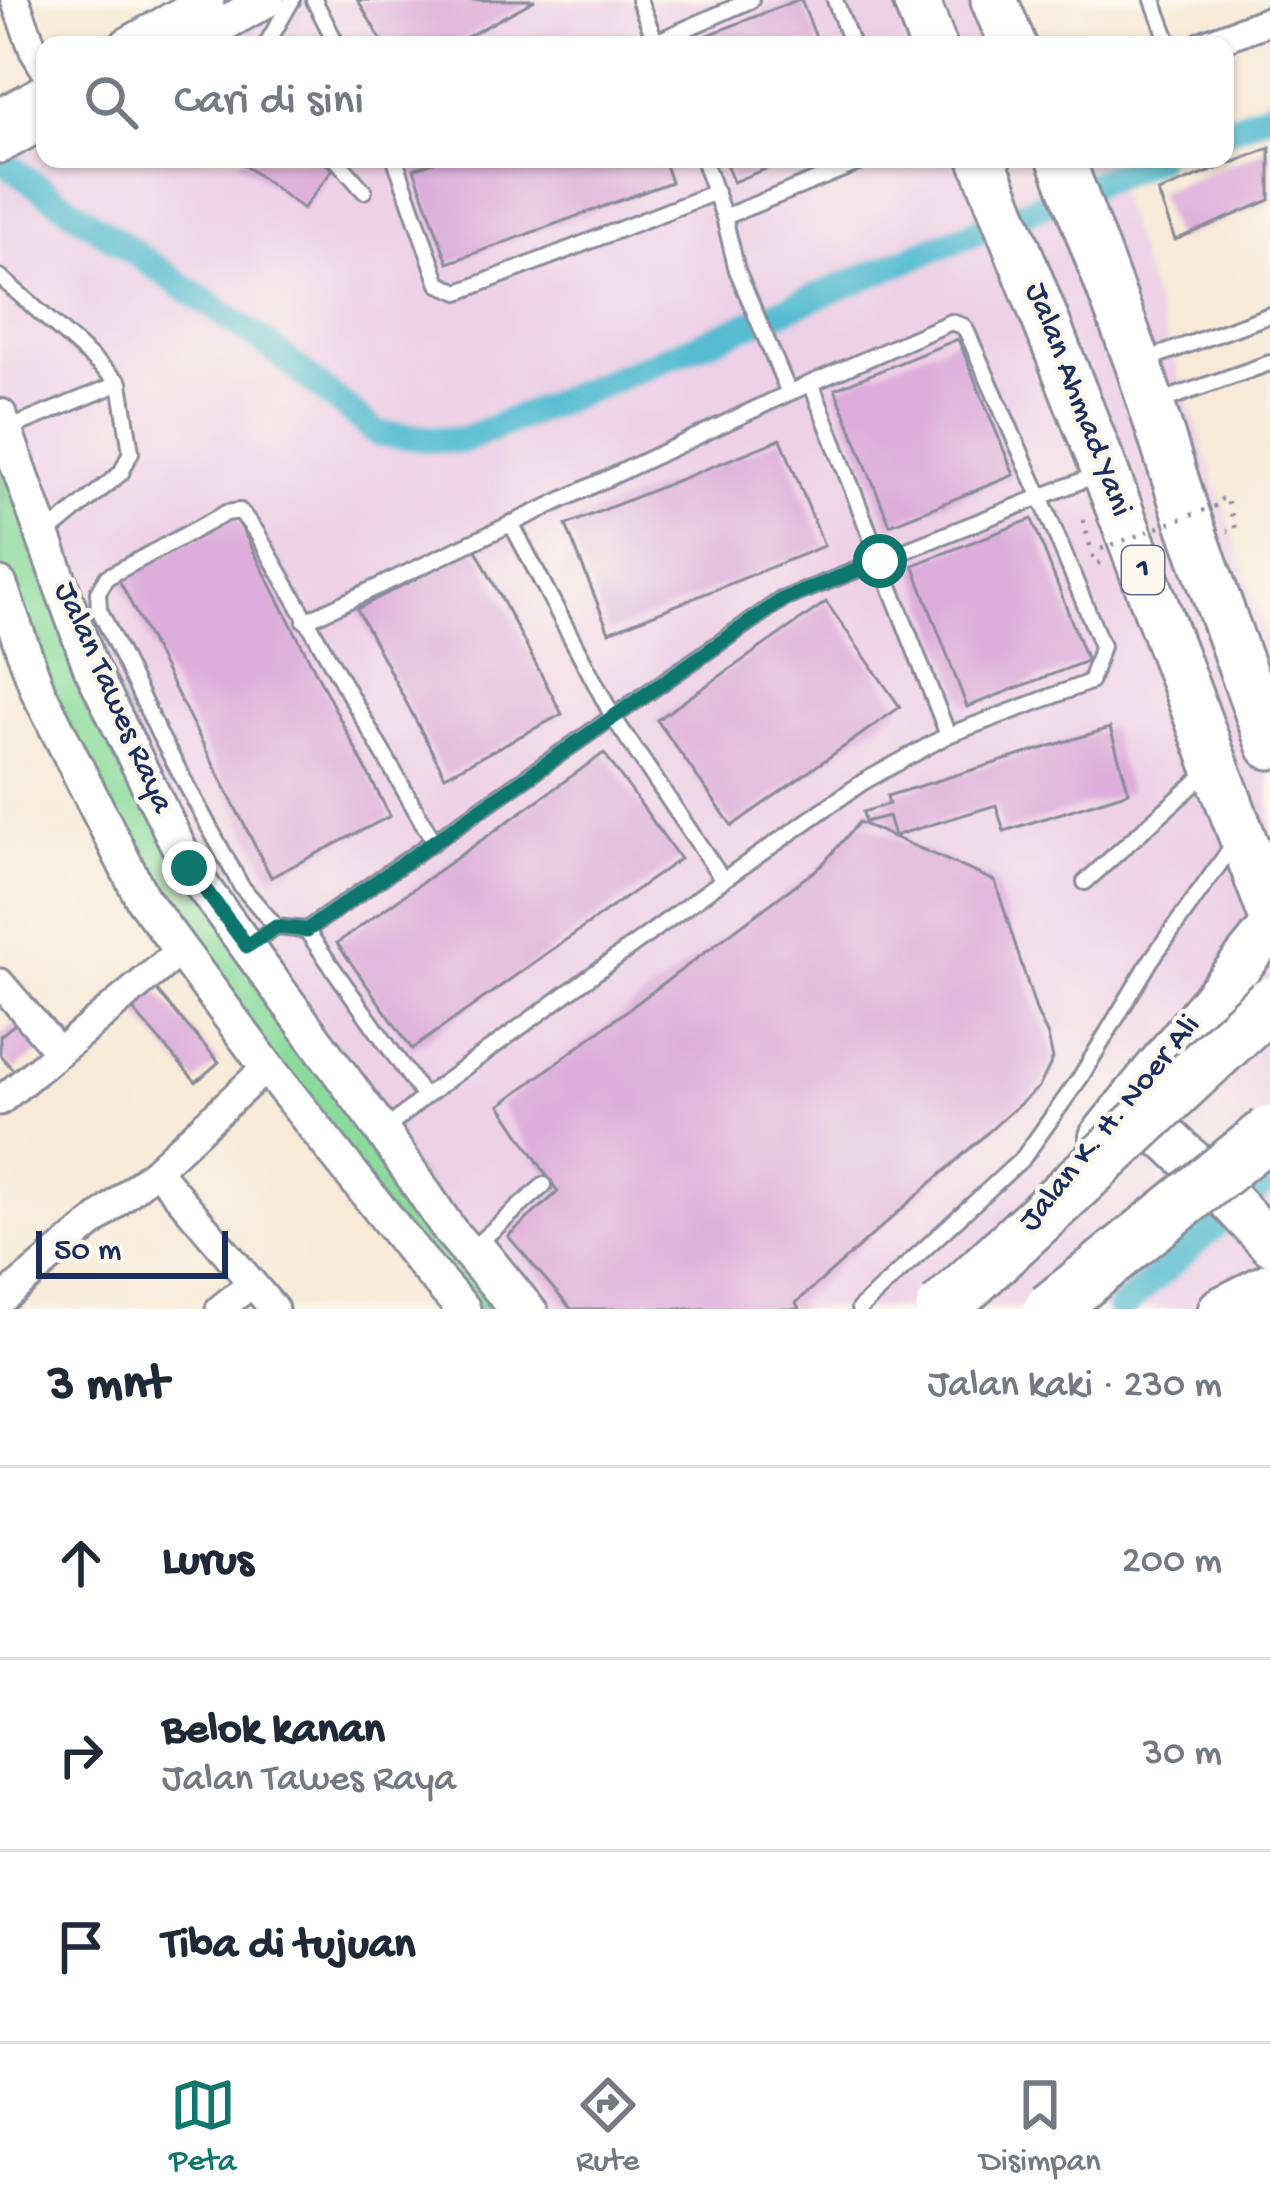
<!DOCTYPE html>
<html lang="id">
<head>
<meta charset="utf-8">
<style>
	:root { --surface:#fff; --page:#f6f6f7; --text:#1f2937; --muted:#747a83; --line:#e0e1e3; --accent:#0f766e }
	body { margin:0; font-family:"Gochi Hand",sans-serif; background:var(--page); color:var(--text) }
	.scale { position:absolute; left:36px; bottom:30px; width:192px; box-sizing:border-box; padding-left:12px; border:6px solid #1b2f5e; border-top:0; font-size:33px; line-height:42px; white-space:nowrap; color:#1b2f5e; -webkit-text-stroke:9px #fbf7ec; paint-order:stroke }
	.stop { position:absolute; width:36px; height:36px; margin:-27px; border:9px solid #0f766e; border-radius:50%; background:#fff }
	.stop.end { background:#0f766e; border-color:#fff; box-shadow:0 3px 12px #0008 }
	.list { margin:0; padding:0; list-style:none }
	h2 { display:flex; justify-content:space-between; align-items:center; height:156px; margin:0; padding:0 48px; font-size:51px }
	h2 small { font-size:39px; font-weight:400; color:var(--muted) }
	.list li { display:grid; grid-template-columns:78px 1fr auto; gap:36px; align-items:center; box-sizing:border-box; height:192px; padding:0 48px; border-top:3px solid var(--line) }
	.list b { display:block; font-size:45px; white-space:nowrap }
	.list p { margin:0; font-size:39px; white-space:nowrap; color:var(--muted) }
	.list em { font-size:39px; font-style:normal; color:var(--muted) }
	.icon { flex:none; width:66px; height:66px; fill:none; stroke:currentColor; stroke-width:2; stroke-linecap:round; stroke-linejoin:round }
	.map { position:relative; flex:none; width:1270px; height:1309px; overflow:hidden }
	.search { position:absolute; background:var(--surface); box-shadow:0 3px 9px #0004; left:36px; right:36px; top:36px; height:132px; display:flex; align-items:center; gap:30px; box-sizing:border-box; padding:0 42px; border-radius:24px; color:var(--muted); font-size:45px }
	.sheet { height:732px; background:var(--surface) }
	nav { display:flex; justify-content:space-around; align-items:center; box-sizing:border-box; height:168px; border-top:3px solid var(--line); background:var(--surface); font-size:33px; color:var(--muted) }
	nav a { display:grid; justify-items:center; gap:6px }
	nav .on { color:var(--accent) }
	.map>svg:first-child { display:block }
</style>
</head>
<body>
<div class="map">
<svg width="1270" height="1309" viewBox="0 0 1270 1309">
	<rect width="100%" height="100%" fill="#fbf7ec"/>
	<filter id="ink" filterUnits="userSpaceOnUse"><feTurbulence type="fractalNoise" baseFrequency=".00833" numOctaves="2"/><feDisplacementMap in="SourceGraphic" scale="24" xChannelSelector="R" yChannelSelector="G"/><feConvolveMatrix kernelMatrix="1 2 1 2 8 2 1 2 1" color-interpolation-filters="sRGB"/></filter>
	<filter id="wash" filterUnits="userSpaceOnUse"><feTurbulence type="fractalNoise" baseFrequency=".004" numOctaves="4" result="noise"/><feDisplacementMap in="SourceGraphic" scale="48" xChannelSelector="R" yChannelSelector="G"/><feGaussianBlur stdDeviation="2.7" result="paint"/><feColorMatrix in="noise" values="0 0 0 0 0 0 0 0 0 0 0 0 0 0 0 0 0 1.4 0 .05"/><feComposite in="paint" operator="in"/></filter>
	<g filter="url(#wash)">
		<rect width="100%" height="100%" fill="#f8ead7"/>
		<path fill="#eed0e7" d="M267,0H994L1013,45H185Z
			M45,121V159H1106L1270,642V1309H521L189,868L0,416V146Z"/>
		<path fill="#8bdc9c" stroke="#53867d" stroke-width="3" d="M0,416L189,868L516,1309H463L180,951L0,585Z"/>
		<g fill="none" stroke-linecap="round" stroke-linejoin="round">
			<path stroke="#54bcd1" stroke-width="27" d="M1225,130L1270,112
				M0,160L268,345L378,434L461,441L1155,159
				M1120,1309L1270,1178"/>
		</g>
		<g id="blocks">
			<path fill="#ddaddb" d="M358,0H535L452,45H384Z
				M797,0H801L819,45H683Z
				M1270,148V200L1175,240L1158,192Z
				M236,159H319L333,169L303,209Z
				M441,159H663L671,182L448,263L414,169Z
				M724,159H790L733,182Z
				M958,339L1014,475L890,525L835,389Z
				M781,439L824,546L609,632L566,525Z
				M236,517L390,816L271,877L118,578Z
				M1032,519L1087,661L967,707L913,565Z
				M475,548L562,714L445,776L357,609Z
				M826,602L900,707L732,826L657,720Z
				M1110,728L1129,792L1004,831L996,805L894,836L888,816L865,822L863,812L889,804L887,796Z
				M604,753L680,859L412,1049L337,943Z
				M859,822L995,881L1037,1013L1048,1036L1053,1059L1039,1087L796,1303L800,1309H571L508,1236L558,1192L500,1105L821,866Z
				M156,990L219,1062L196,1082L133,1010Z
				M21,1019L46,1046L14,1071L0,1055V1036Z"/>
		</g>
	</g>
	<g filter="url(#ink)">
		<use href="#blocks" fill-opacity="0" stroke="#8a8c9a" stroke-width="3"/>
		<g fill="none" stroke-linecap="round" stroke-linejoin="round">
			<g stroke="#8a8c9a" stroke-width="20">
				<path id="service" d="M314,0L337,45
					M639,0L657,45
					M835,0L852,45
					M1153,0L1170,45
					M266,45L292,0
					M649,45L751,0
					M336,159L364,191
					M395,159L439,284L459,292L716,192
					M703,159L724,217L737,270L789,393
					M724,217L868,159
					M0,277L120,383L131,452L121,473L43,537
					M1143,361L1270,315
					M811,383L948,735
					M1156,403L1270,363
					M8,429L120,383
					M511,523L613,717L723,880
					M305,621L789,393L951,322L963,326L967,332L1041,498L1102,646L1090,682L948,735L863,782L723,880L424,1097L383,1132
					M1085,882L1211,769
					M276,927L241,886L159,734L99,609L98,592L107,577L226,513L240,511L257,533L434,842
					M306,930L424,1097
					M248,946L276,927L306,930L781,600L1101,473
					M483,1239L540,1309
					M469,1251L544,1185
					M859,1309L1023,1158L1080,1078L1151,960L1233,845"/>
			</g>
			<g stroke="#8a8c9a" stroke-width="33">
				<path id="minor" d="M15,0L34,51L45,69
					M1204,45L1270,20
					M0,983L59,1052
					M0,1101L180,951
					M156,1170L274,1309
					M0,1301L156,1170L267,1067
					M220,1309L252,1283"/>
			</g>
			<g stroke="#8a8c9a" stroke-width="39">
				<path id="tertiary" d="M127,45L207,0
					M185,45L267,0
					M0,116L45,91
					M0,146L45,121
					M0,416L90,666L189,868L383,1132L450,1231L517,1309
					M0,585L38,691L142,898L267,1067L420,1260L463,1309"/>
			</g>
			<g stroke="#8a8c9a" stroke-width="48">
				<path id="primary" d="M1120,1113L1168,1139L1204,1173L1270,1243
					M1101,1137L1270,929
					M1220,1309L1270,1284"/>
			</g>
			<g stroke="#8a8c9a" stroke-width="51">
				<path id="trunk" d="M916,0L933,45
					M994,0L1013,45
					M982,159L1105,471L1270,911
					M1061,159L1138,363L1187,516L1270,746"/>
			</g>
			<path stroke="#8a8c9a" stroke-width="4.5" stroke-dasharray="3 9" stroke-linecap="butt" d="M1220,500L1226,497L1236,529L1227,531
				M1083,520L1095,564L1102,562"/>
			<use href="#service" stroke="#fff" stroke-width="14"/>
			<use href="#minor" stroke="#fff" stroke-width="27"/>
			<use href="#tertiary" stroke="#fff" stroke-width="33"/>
			<use href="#primary" stroke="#fff" stroke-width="42"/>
			<use href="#trunk" stroke="#fff" stroke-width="45"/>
			<g stroke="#8a8c9a" stroke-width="57" stroke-linecap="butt">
				<path id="motorway-bridge" d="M942,1309L1270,1003
					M1050,1309L1270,1132"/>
			</g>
			<path stroke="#8a8c9a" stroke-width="4.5" stroke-dasharray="3 9" stroke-linecap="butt" d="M1101,549L1218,505"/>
			<use href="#motorway-bridge" stroke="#fff" stroke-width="51"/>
		</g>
	</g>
	<g fill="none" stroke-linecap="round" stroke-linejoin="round" filter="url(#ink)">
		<path stroke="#0f766e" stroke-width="15" d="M189,868L247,946L276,927L307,930L782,600L880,561"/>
	</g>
	<g text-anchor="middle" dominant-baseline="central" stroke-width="9" stroke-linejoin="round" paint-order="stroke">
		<rect fill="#fbf7ec" stroke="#5e6b89" stroke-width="3" x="1122" y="546" width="42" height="48" rx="9"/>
		<g font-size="30" font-weight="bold" fill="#1b2f5e">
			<text x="1143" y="570">1</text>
		</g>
		<g font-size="33" fill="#1b2f5e" stroke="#fbf7ec">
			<text transform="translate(1077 400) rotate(69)">Jalan Ahmad Yani</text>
			<text transform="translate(112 698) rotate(66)">Jalan Tawes Raya</text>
			<text transform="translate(1111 1124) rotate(-51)">Jalan K. H. Noer Ali</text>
		</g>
	</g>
</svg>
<div class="scale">50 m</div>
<div class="stop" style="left:880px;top:561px"></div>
<div class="stop end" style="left:189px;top:868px"></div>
<div class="search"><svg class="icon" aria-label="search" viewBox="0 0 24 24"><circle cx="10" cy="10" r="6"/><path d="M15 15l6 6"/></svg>Cari di sini</div>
</div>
<section class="sheet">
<h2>3 mnt<small>Jalan kaki · 230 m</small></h2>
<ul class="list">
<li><svg class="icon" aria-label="ahead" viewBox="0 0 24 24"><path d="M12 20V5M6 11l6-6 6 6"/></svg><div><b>Lurus</b></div><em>200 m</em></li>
<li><svg class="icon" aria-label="right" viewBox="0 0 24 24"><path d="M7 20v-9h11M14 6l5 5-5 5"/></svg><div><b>Belok kanan</b><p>Jalan Tawes Raya</p></div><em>30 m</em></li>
<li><svg class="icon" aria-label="arrive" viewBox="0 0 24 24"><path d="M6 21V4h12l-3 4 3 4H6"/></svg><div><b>Tiba di tujuan</b></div></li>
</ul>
</section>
<nav>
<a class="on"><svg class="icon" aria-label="map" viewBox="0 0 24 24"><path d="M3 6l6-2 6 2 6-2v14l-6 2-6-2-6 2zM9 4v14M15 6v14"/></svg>Peta</a>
<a><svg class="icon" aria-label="directions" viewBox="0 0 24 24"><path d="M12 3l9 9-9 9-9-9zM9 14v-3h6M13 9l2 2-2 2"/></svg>Rute</a>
<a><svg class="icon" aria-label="saved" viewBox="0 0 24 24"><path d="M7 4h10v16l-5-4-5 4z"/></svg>Disimpan</a>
</nav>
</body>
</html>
